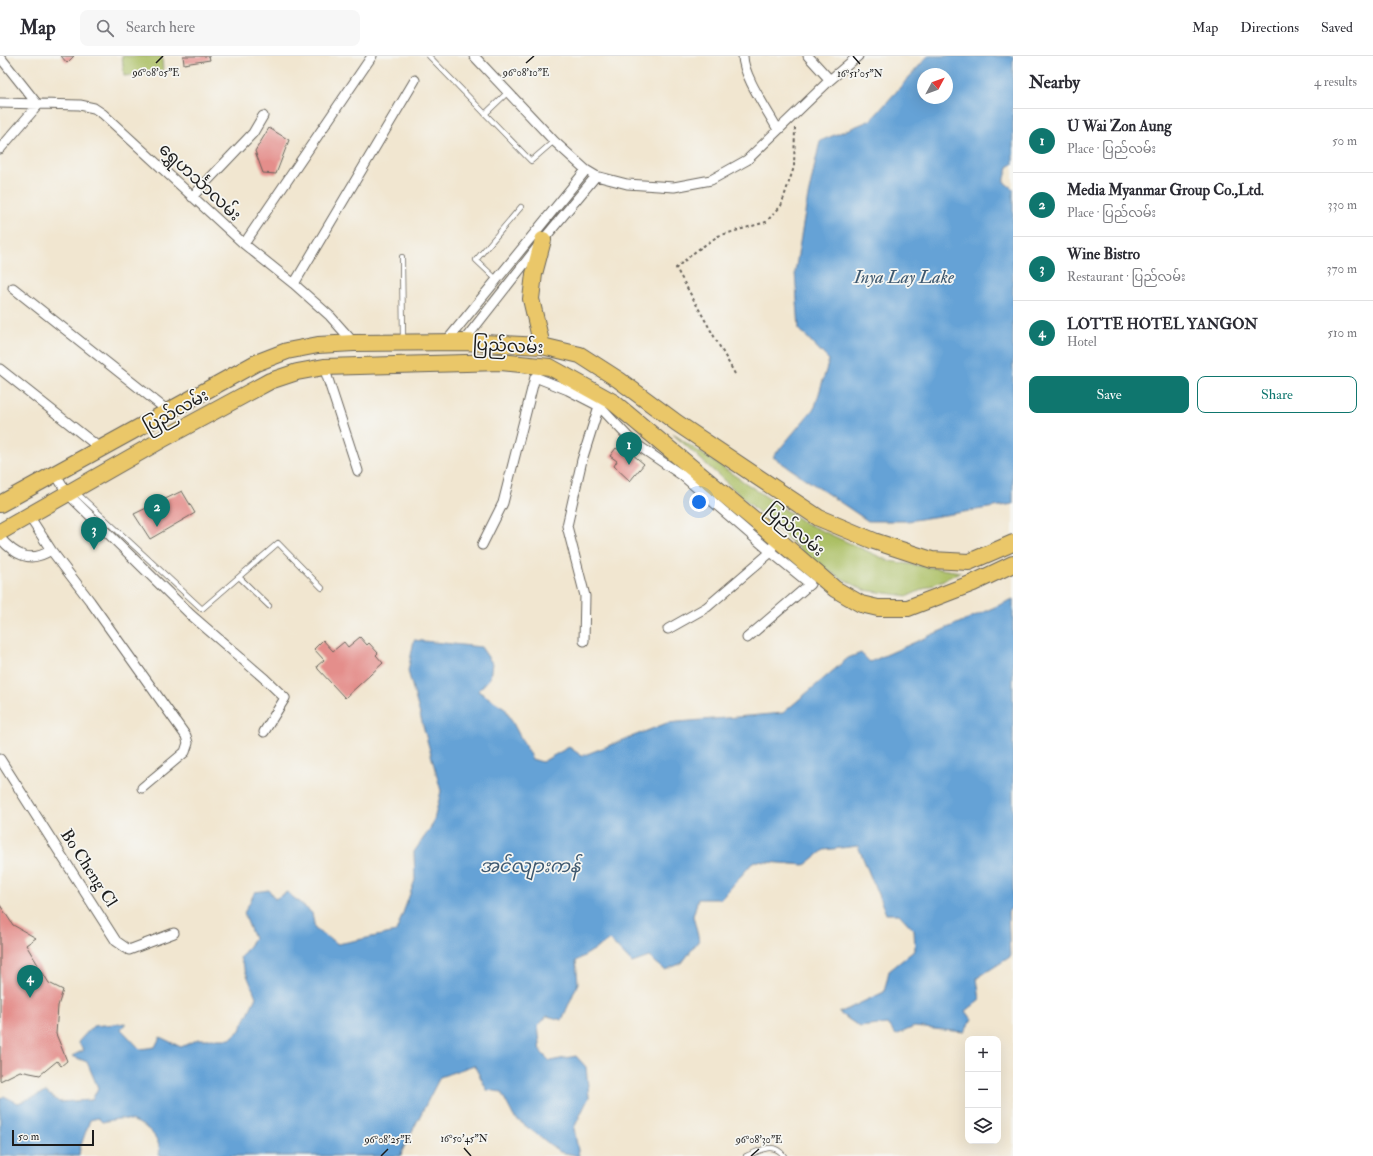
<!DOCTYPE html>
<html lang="en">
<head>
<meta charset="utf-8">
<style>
  :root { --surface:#fff; --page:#f7f7f7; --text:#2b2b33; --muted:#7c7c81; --line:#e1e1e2; --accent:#0f766e }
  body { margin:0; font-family:"IM FELL Double Pica","Noto Sans Myanmar",serif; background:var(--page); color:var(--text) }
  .controls { position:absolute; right:12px; bottom:12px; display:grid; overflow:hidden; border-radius:8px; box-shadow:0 4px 16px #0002 }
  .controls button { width:36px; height:36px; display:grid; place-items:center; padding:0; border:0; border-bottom:1px solid var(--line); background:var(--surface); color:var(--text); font:20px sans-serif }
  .compass { position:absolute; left:917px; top:12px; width:36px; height:36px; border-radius:50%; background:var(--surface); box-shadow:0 4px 16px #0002; rotate:49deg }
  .scale { position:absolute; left:12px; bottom:10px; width:82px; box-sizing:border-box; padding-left:4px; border:2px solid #1c1c1c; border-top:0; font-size:11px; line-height:14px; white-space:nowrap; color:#1c1c1c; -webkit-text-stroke:3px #f6f6f2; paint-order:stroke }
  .you { position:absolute; left:699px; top:446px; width:14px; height:14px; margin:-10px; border:3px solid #fff; border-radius:50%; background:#1a73e8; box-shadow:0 0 0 6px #1a73e833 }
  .badge { display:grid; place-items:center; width:26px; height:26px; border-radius:50%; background:var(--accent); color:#fff; font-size:13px; font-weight:700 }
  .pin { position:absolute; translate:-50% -33px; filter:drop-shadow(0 1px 2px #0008) }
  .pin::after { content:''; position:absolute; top:21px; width:14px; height:12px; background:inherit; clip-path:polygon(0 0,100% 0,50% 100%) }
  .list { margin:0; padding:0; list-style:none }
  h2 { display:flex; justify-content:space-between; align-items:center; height:52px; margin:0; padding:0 16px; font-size:17px }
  h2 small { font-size:13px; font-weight:400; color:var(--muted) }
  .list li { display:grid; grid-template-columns:26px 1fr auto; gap:12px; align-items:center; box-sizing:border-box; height:64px; padding:0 16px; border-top:1px solid var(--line) }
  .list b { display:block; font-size:15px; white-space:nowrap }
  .list p { margin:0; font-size:13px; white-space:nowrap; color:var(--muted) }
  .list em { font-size:13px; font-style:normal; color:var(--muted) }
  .actions { display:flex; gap:8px; padding:12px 16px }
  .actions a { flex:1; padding:9px 0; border:1px solid var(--accent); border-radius:8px; text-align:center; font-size:14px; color:var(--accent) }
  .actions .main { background:var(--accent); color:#fff }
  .icon { flex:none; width:22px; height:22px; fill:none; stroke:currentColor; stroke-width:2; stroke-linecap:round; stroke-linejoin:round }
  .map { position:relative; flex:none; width:1013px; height:1100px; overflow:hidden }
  header { display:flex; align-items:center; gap:24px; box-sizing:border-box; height:56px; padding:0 20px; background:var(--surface); border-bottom:1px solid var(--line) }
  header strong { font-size:19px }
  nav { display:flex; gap:22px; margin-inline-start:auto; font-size:14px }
  .search { width:280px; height:36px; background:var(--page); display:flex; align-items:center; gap:10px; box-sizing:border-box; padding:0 14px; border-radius:8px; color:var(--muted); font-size:15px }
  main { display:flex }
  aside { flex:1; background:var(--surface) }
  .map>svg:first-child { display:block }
  .green { fill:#abbf63; stroke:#646e40 }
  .water { fill:#65a2d6; stroke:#405f79; fill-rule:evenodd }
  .building { fill:#e48e8b }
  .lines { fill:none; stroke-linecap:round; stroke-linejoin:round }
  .lane-casing { stroke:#67635b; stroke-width:6 }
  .street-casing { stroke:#67635b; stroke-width:11 }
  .highway-casing { stroke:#67635b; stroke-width:18 }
  .path { stroke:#67635b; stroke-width:2; stroke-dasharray:3 3; stroke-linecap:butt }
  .lane { stroke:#fff; stroke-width:4.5 }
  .street { stroke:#fff; stroke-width:9 }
  .highway { stroke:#eac769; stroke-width:16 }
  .ticks { fill:none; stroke:#1c1c1c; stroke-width:1.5 }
  .labels { text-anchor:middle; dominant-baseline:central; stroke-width:3.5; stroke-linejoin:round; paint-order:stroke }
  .street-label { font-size:17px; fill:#1c1c1c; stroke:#f6f6f2 }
  .water-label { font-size:18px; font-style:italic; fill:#3d5870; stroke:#f6f6f2 }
  .ticks-label { font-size:10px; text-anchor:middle; fill:#1c1c1c; stroke:#f6f6f2; stroke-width:3.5; stroke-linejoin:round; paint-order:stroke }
</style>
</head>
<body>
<header>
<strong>Map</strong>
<div class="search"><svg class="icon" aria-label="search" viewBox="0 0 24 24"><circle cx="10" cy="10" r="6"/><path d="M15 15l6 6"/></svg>Search here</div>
<nav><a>Map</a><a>Directions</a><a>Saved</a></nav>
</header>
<main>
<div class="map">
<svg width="1013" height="1100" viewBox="0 0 1013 1100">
  <rect width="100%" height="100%" fill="#f6f6f2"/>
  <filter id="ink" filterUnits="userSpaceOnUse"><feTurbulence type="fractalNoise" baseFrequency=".025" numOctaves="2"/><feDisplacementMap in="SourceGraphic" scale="8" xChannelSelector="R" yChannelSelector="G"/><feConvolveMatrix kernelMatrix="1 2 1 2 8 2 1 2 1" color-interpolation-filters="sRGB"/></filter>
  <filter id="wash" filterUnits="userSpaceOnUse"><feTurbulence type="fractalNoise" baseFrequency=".012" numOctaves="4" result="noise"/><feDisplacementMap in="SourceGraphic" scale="16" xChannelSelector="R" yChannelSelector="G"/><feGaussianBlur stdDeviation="0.9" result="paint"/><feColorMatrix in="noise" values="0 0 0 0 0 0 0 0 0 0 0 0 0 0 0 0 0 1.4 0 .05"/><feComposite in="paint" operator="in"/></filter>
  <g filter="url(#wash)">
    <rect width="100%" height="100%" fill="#f1e6d0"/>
    <path class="green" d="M122,0h40l1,16 -39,4z
      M673,378l132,89 84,38 72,11 -53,24 -44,-6 -47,-25z"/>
    <path class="water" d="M928,0h85v108l-5,3 -4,15 9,7v315l-105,17h-40l-95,-64 42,-50 14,-47 -30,-31 -4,-57 12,-71 13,-60 51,-21zM923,18h24v24h-24z
      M1013,543v307l-5,6 2,45 -33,21 3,22 -14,11 6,8 -8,13 -50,-5 -18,8 -9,-11 -27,3 -21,-14 45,-21 5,-21 26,-21 -1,-20 -15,-16h-13l-28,-68 -34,4 -19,15 -51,-4 -33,38h-23l-5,17 6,24 -17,23 -17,7 -16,-13 -17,6 -22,-23 -34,21 2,22 -16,37 -15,-4 -9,10 3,26 9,9 26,-5 10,11 3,30 -15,31 5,28 -19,-4 -46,-35 -13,-25 -14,-2 -13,-25 -34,12 -38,74 -1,5h-242c4,-20 -17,-35 -35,-37 -7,-1 -15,2 -22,3l-4,-4 -8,2 -10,28 -1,8h-79v-57l4,-3 14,7 28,-11 13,10 33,-2 6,-12 -11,-26 -15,-6 12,-6 -6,-8 15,-16 33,-3 -5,6 19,20 15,-2 5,-10 21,10 17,-8h32l10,-9 16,-33 -16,-39 14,-19 -10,-26 11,-21 14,-2 6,9 12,-7 25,21 3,16 23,15 58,-12 19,-52 -1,-28 19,-28 8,-33 -33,-120 6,-31 67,7 11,16 -2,15 -12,13 27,17 27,51 10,3 27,-15 13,9 85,-33 116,-10 65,-55 13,-5 9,9z"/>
    <g id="blocks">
      <path class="building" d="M61,0h13l-7,7z
        M183,0h26l1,4 -26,4z
        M269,72l20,12 -13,34 -13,-1 -8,-22z
        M616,392l7,5 3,-4 18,15 -14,17 -16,-15 3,-5 -7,-5z
        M182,435l13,22 -45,26 -16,-25z
        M360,581l7,8 2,-2 9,10 -2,2 7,8 -38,35 -27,-29 -1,-3 7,-6 -10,-11 9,-9 10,11 11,-9 4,5z
        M0,849l13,20 23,13 -10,7 23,38 14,7 -5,16 -2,28 11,27 -6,5 -4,-5 -17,14 -20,-4 -20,10z"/>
    </g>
  </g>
  <g filter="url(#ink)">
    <use href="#blocks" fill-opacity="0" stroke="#67635b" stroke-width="1"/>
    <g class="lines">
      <defs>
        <path id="lane" d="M429,0l102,105 23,-20
          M485,58l23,-22
          M402,201l1,83
          M496,223l-20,-19 45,-53
          M76,436l126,117 76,-66 44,45
          M239,521l30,29
          M746,1100c14,-5 27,-15 38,0"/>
        <path id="street" d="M474,0l80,85 32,29 10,6 31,8 47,3 37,-7 36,-20 83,-80 28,-24
          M743,0c0,20 25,55 35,74
          M808,0l22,24
          M0,1l38,48
          M0,47l80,2 14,3 9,6 141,130 50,40 36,32 24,27
          M0,93l38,-44
          M192,141l61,-64 10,-17
          M244,188l128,-188
          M294,228l121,-204
          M13,232l155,123
          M463,286l80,-102 53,-64
          M445,287l141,-173
          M324,311l34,104
          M0,313l101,80
          M55,417l12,20 124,122 74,64 20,19 -21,34
          M29,460l22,34 39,51 96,135 2,7 -3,9 -43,36
          M0,482c15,17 30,26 51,12
          M482,489l21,-42 32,-126 33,13 31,16 34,36 50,34 88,76 39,32 -63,54
          M668,573l39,-22 64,-55 1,-5
          M584,585l1,-45 -18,-70 15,-66 17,-54
          M0,703l116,182 13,9 45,-17"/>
        <path id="highway" d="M542,290l-11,-47 3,-25 9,-34
          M0,448l256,-141 31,-12 31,-6 36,-2 109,-1 79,4 38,9 39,25 58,43 142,95 55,23 58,19 37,2 44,-19
          M0,476l163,-93 107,-58 27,-9 27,-5 177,-5 49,5 63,35 162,135 60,52 26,15 17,4h30l65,-25 40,-19"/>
      </defs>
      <use href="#lane" class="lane-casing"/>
      <use href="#street" class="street-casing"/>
      <use href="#highway" class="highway-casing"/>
      <path class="path" d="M735,318l-59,-106 20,-17 22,-15 48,-14 15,-16 13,-39 1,-39"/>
      <use href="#lane" class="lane"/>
      <use href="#street" class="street"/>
      <use href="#highway" class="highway"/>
    </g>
  </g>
  <path class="ticks" d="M853,0l7,8M156,7l7,-7M526,7l8,-7M464,1092l7,8M381,1100l7,-7M751,1100l8,-7"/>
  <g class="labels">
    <g class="street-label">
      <text transform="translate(200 126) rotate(43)">ရွှေဟင်္သာလမ်း</text>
      <text transform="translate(508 290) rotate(3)">ပြည်လမ်း</text>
      <text transform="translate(176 355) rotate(-29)">ပြည်လမ်း</text>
      <text transform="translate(795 474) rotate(40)">ပြည်လမ်း</text>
      <text transform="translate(89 812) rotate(57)">Bo Cheng Cl</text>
    </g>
    <g class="water-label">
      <text x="904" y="221">Inya Lay Lake</text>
      <text x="530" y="810">အင်လျားကန်</text>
    </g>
  </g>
  <g class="ticks-label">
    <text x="156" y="20">96°08'05"E</text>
    <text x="526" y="20">96°08'10"E</text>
    <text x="860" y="21">16°51'05"N</text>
    <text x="464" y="1086">16°50'45"N</text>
    <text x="388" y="1087">96°08'25"E</text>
    <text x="759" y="1087">96°08'30"E</text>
  </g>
</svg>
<div class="controls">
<button>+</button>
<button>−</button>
<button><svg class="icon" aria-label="layers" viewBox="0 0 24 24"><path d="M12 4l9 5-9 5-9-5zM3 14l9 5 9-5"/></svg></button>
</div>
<svg class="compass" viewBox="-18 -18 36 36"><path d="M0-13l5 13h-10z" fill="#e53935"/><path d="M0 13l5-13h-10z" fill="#7c7c81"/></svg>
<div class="scale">50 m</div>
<div class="you"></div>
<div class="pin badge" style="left:629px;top:409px">1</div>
<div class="pin badge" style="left:157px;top:471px">2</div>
<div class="pin badge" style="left:94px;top:494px">3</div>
<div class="pin badge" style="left:30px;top:942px">4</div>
</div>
<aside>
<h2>Nearby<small>4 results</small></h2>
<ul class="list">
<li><span class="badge">1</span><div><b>U Wai Zon Aung</b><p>Place · ပြည်လမ်း</p></div><em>50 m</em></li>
<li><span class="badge">2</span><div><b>Media Myanmar Group Co.,Ltd.</b><p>Place · ပြည်လမ်း</p></div><em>330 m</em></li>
<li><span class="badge">3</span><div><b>Wine Bistro</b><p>Restaurant · ပြည်လမ်း</p></div><em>370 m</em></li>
<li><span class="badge">4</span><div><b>LOTTE HOTEL YANGON</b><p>Hotel</p></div><em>510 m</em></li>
</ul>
<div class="actions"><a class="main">Save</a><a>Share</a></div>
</aside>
</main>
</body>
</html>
